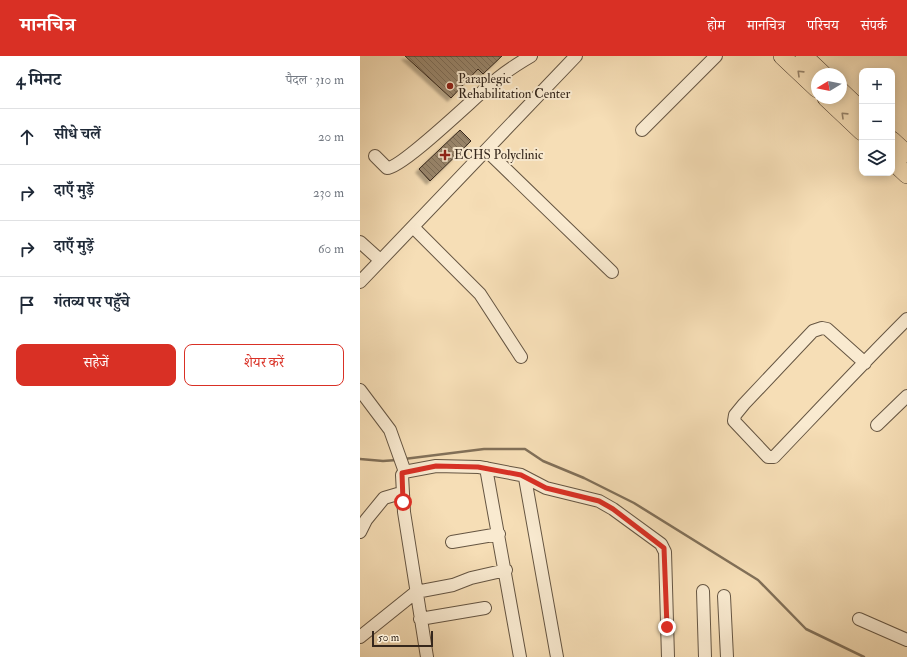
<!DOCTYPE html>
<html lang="hi">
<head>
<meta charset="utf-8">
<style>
  :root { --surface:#fff; --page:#f6f6f7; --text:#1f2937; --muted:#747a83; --line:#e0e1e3; --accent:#d93025 }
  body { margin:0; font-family:"IM FELL Double Pica","Noto Serif Devanagari",serif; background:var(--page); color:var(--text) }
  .controls { position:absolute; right:12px; top:12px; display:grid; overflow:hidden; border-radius:8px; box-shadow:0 2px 10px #0003 }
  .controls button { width:36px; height:36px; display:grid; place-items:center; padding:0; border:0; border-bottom:1px solid var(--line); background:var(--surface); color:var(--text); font:20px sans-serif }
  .compass { position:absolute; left:451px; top:12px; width:36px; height:36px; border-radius:50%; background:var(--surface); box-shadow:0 2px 10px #0003; rotate:260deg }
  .scale { position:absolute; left:12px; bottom:10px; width:61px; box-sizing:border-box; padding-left:4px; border:2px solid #35271c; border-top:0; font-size:11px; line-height:14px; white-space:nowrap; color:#35271c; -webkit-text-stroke:3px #f9ead0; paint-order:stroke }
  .stop { position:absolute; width:12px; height:12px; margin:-9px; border:3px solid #d93025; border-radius:50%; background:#fff }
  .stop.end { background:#d93025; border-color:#fff; box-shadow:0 1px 4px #0008 }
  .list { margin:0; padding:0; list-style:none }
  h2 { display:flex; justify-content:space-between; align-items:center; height:52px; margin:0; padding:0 16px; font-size:17px }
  h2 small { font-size:13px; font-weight:400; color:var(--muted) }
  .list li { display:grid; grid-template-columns:26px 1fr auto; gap:12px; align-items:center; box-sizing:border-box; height:56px; padding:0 16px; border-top:1px solid var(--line) }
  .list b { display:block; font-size:15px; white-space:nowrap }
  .list em { font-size:13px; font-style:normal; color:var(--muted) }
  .actions { display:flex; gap:8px; padding:12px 16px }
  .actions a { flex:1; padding:9px 0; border:1px solid var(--accent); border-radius:8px; text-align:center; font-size:14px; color:var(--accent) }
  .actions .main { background:var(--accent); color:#fff }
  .icon { flex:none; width:22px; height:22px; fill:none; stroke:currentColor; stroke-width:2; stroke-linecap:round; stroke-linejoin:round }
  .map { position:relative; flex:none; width:547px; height:601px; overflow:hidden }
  header { display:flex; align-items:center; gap:24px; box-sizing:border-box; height:56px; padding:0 20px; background:var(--accent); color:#fff }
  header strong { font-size:19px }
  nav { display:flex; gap:22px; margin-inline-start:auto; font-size:14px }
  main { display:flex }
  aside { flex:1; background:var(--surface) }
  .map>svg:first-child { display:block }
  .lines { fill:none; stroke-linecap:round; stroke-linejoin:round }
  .stream { stroke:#817059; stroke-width:2.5 }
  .building { fill:url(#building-back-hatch); stroke:#35271c; filter:url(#shadow) }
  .minor-casing { stroke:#655542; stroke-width:14 }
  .highway-casing { stroke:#35271c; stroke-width:18 }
  .minor { stroke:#f9ead0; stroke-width:12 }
  .highway { stroke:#f6deb6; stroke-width:17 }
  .oneway { stroke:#968269 }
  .route { stroke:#d93025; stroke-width:5 }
  .poi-dot { fill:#8f2418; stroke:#f9ead0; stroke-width:1.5 }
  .labels { text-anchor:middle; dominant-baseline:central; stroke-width:4; stroke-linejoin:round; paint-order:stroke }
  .poi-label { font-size:13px; fill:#35271c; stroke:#f9ead0; text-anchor:start }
</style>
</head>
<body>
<header>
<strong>मानचित्र</strong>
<nav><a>होम</a><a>मानचित्र</a><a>परिचय</a><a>संपर्क</a></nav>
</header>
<main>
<aside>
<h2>4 मिनट<small>पैदल · 310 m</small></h2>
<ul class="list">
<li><svg class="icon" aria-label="ahead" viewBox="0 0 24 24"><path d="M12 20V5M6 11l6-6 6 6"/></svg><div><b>सीधे चलें</b></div><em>20 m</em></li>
<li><svg class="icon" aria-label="right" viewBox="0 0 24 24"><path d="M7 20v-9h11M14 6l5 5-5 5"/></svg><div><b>दाएँ मुड़ें</b></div><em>230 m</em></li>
<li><svg class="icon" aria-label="right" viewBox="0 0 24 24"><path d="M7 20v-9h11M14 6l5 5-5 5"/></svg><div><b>दाएँ मुड़ें</b></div><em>60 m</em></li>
<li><svg class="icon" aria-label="arrive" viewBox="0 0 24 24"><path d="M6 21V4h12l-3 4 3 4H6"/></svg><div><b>गंतव्य पर पहुँचे</b></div></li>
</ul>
<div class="actions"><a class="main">सहेजें</a><a>शेयर करें</a></div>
</aside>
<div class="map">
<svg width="547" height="601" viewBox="0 0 547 601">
  <defs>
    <pattern id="building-back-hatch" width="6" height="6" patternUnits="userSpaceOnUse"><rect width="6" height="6" fill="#99866c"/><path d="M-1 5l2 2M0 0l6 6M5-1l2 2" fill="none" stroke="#7e6e58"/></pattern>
    <filter id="shadow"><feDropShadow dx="-3.5" dy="3.5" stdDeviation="1" flood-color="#0004"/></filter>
  </defs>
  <rect width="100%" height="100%" fill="#f6deb6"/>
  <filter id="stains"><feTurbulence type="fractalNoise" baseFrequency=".005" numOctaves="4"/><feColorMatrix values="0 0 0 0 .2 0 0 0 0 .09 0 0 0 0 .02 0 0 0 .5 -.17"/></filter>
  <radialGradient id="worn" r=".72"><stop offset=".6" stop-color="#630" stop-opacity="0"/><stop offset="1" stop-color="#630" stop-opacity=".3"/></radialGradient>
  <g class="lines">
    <path class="stream" d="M0,403l23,2 14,-1
      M44,403l80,-10h41l18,12 41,17 50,25 124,77 48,49 58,28"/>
  </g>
  <path class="building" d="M45,0h97l-19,18 -5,-5 -27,29z
    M100,74l11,11 -41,40 -11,-12z"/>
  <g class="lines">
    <defs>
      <path id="minor" d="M282,74l74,-74
        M126,94l126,122
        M15,100l12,12c16,0 93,-76 110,-89 11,-9 22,-16 34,-23
        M53,171l67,67 41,63
        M0,186l20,18
        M0,226l216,-226
        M505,307l-38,-34 -5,-1 -9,3 -69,73 -9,11 -1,6 34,36h6c44,-46 88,-93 133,-138
        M0,334l30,40 15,42
        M517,369l30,-29
        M126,412l34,189
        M165,422l32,179
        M0,476l6,-12 18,-22 17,-5
        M92,486l47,-8
        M343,535l2,66
        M364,540l3,61
        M60,563l65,-11
        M499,563l48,21
        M0,581l56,-45 37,-7 18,-7 35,-8
        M67,601l-23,-145 -2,-37 2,-3 32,-6 43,1 42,8 25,13 53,13 14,8 48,35 4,8 3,105"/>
      <path id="highway" d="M422,0l35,33
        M444,0l19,18
        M481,35l21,20
        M466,42l36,34
        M532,84l15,14
        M532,105l15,14"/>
    </defs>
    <use href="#minor" class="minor-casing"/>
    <use href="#highway" class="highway-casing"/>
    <use href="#minor" class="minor"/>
    <use href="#highway" class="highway"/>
  </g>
  <defs><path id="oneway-chevron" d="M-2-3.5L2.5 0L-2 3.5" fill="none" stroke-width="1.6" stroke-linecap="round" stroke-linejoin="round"/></defs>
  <g class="oneway">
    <use href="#oneway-chevron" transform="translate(440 17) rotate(-136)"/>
    <use href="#oneway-chevron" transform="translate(484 59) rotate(-136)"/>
  </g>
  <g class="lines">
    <path class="route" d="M43,446l-1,-29 34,-7 42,1 43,8 25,13 53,13 14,8 51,39 3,79"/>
  </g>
  <g class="poi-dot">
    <circle cx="90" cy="30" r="4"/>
    <path d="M83 93h4v4h4v4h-4v4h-4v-4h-4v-4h4z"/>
  </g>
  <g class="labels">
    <g class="poi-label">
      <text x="98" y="23">Paraplegic<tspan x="98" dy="15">Rehabilitation Center</tspan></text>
      <text x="94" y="99">ECHS Polyclinic</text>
    </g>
  </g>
  <rect width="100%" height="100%" filter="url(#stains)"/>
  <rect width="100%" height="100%" fill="url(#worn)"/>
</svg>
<div class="controls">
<button>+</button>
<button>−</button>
<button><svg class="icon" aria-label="layers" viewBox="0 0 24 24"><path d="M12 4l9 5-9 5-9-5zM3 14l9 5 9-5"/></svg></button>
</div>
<svg class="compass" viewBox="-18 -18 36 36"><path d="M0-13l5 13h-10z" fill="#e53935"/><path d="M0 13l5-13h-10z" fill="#747a83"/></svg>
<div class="scale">50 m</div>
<div class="stop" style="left:43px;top:446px"></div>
<div class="stop end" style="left:307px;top:571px"></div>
</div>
</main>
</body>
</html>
